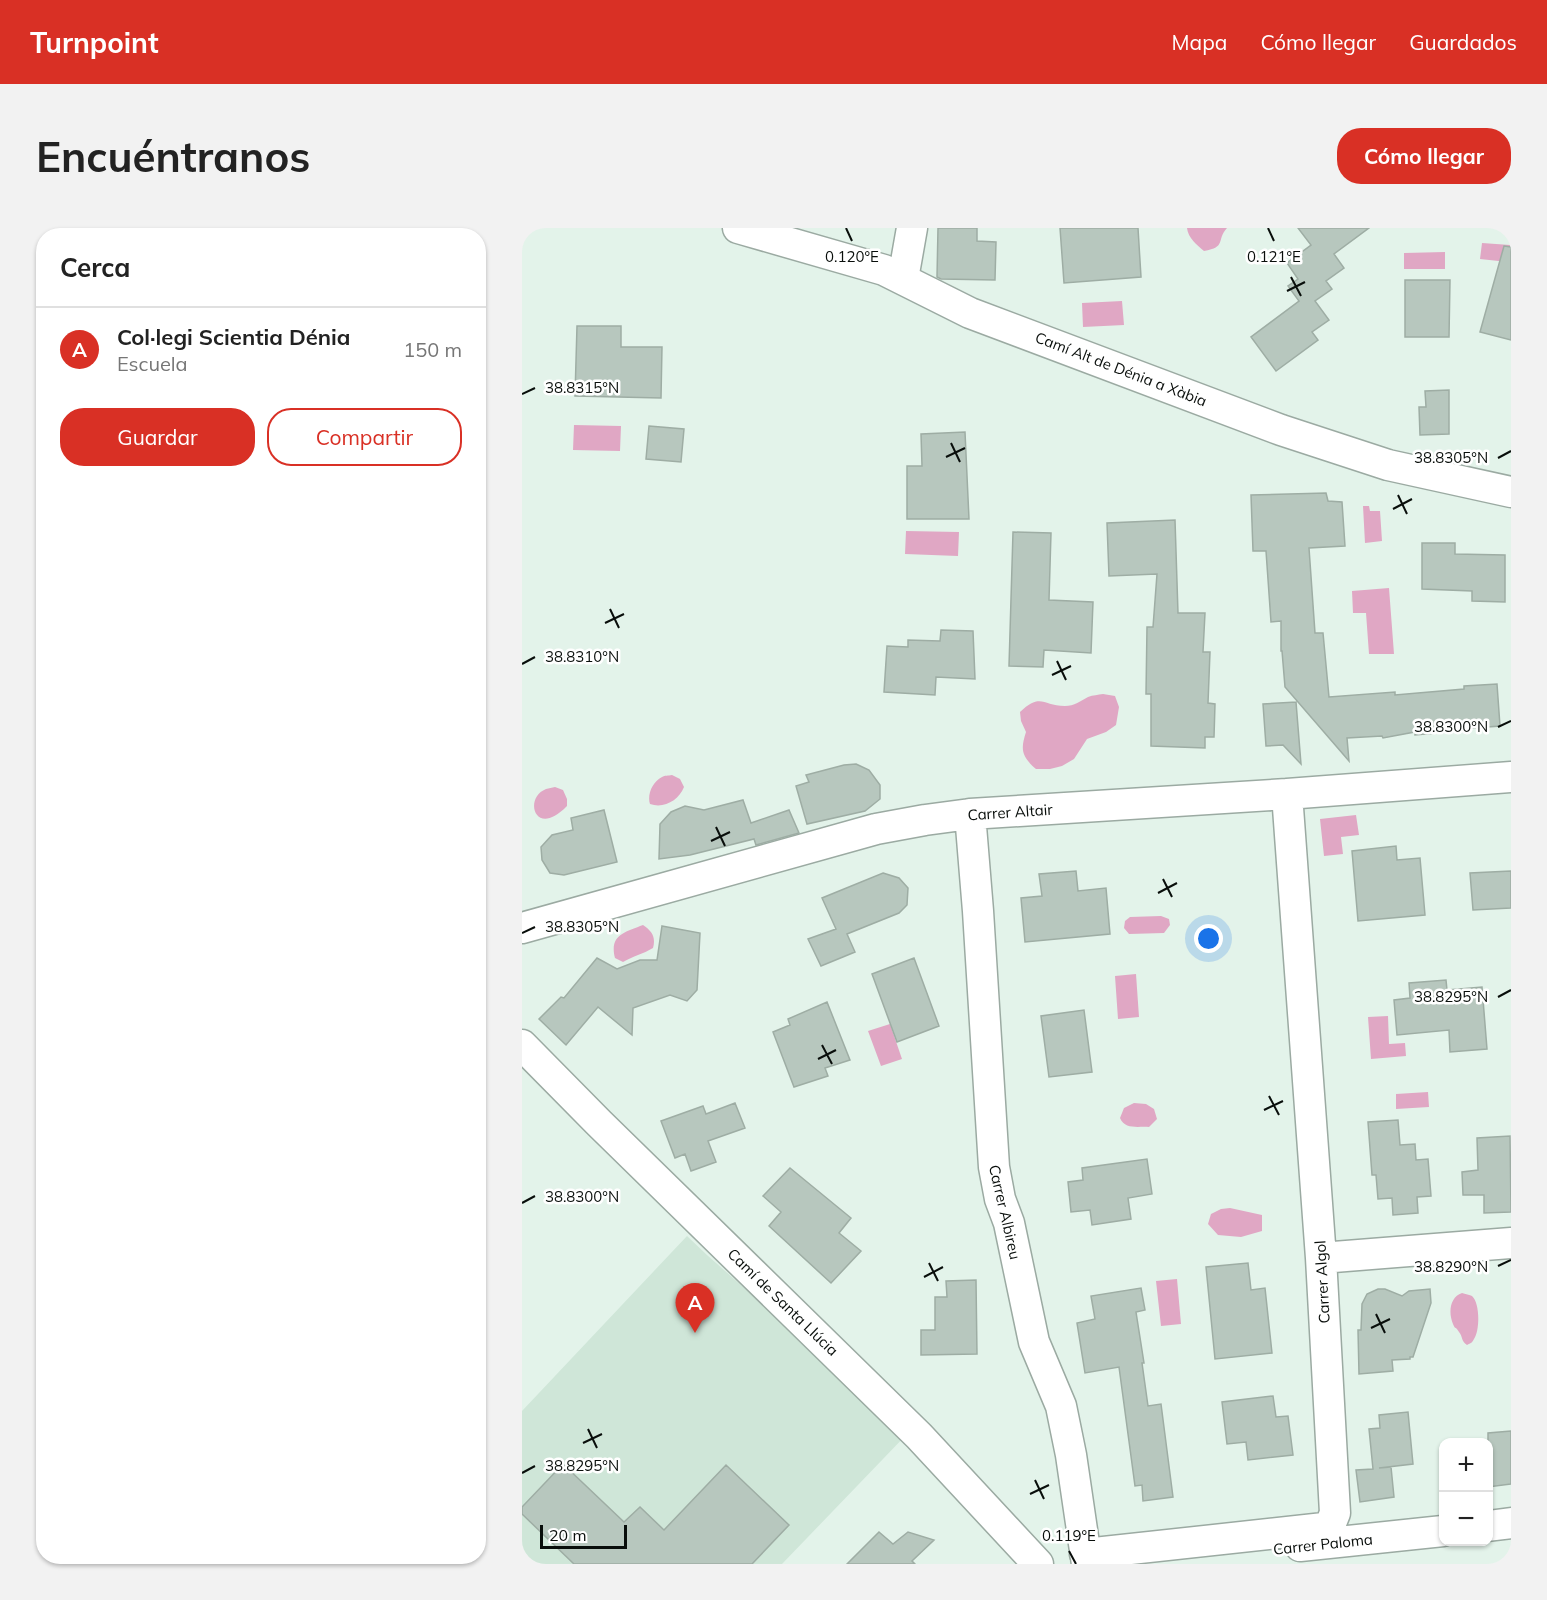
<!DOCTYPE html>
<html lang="es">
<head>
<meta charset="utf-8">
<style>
  :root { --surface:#fff; --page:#f2f2f2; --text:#222; --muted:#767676; --line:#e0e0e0; --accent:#d93025 }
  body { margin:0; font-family:Mulish,sans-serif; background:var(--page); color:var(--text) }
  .controls { position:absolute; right:18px; bottom:18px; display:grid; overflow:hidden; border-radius:12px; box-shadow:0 2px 4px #0004 }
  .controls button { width:54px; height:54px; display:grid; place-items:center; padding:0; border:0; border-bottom:2px solid var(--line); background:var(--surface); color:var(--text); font:30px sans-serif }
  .scale { position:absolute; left:18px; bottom:15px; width:87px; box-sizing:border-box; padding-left:6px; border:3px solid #090e0b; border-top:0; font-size:16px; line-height:21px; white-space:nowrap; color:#090e0b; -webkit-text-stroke:4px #fff; paint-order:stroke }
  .you { position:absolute; left:687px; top:711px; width:21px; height:21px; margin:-15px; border:4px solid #fff; border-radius:50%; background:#1a73e8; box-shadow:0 0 0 9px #1a73e833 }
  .badge { display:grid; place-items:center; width:39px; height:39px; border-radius:50%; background:var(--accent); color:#fff; font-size:20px; font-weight:700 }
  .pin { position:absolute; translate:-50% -50px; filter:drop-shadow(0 2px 3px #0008) }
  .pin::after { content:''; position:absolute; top:32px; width:21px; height:18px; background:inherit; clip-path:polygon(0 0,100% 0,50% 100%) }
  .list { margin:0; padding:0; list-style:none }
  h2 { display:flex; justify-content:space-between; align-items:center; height:78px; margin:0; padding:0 24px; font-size:26px }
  h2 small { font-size:20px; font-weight:400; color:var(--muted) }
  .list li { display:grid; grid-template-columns:39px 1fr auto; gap:18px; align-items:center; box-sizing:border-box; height:84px; padding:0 24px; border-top:2px solid var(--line) }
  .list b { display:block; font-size:22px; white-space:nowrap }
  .list p { margin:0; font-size:20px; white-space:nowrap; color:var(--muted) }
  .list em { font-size:20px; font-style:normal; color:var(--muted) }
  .actions { display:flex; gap:12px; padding:18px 24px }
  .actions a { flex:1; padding:14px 0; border:2px solid var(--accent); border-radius:24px; text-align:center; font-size:21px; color:var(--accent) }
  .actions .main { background:var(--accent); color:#fff }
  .map { position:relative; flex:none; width:989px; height:1336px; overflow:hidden; border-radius:24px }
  header { display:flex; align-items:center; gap:36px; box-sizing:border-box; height:84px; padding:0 30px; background:var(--accent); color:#fff }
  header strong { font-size:28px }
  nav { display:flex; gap:33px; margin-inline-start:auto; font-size:21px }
  .intro { display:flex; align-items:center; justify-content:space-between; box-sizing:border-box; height:144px; padding:0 36px }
  h1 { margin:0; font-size:42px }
  .button { padding:15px 27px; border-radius:24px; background:var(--accent); color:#fff; font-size:21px; font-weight:700 }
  main { display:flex; gap:36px; padding:0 36px }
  aside { flex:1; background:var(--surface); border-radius:24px; box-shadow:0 2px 4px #0004 }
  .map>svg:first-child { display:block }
  .built { fill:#cfe6d8 }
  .water { fill:#e0a7c4 }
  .building { fill:#b7c7be; stroke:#9eada4; stroke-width:1.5 }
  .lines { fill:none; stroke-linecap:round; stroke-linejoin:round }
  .minor-casing { stroke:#9baaa2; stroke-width:33 }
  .minor { stroke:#fff; stroke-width:30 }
  .ticks { fill:none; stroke:#090e0b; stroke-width:2 }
  .labels { text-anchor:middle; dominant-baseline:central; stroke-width:5; stroke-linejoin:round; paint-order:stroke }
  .street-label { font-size:15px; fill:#090e0b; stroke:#fff }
  .ticks-label { font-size:15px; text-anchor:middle; fill:#090e0b; stroke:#fff; stroke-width:5; stroke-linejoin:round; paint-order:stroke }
</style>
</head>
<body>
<header>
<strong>Turnpoint</strong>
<nav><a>Mapa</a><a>Cómo llegar</a><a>Guardados</a></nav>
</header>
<div class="intro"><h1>Encuéntranos</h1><a class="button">Cómo llegar</a></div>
<main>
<aside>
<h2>Cerca<small></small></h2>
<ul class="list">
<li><span class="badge">A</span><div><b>Col·legi Scientia Dénia</b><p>Escuela</p></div><em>150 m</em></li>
</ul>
<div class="actions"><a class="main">Guardar</a><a>Compartir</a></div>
</aside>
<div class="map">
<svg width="989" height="1336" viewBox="0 0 989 1336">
  <rect width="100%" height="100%" fill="#e3f3ea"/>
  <path class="built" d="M165,1008l20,19 201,178 -126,131h-260v-153z"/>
  <path class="water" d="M665,0h40c-11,12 0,19 -23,23 -7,-6 -16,-13 -17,-23z
    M960,15l28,2 -2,17 -28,-3z
    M923,24v17h-41v-16z
    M600,73l2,24 -41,2 -1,-24z
    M52,197l47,1 -1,25 -47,-1z
    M841,278h6l1,5h10l2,30 -17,2z
    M384,303l53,1 -1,24 -53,-2z
    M867,360l5,66h-25l-3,-41h-13l-1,-22z
    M581,466l12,2 4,11 -3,18 -10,7 -19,7 -13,20 -12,7 -12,3h-14c-14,-12 -16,-19 -10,-37l-5,-11 -1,-9c21,-20 23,-6 45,-6 9,0 16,-5 23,-9 5,-2 10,-2 15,-3z
    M150,547l8,4 4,8c-5,13 -20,22 -34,17 -3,-9 2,-22 12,-27 3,-2 6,-1 10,-2z
    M33,559l8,3 4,9v7c-32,33 -44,-8 -21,-17 3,-1 6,-1 9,-2z
    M834,587l3,20 -18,2 2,17 -19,2 -4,-37z
    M639,688l8,3 1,6 -6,8 -35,1 -5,-6 1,-7 5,-4z
    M121,697c9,6 13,12 10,23 -10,6 -20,8 -30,14l-8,-4c-6,-23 10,-26 28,-33z
    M614,746l3,43 -21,2 -3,-43z
    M866,788l1,28 16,-1 1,13 -35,3 -3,-42z
    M368,796l12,35 -21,7 -13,-35z
    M906,864l1,15 -33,2v-15z
    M612,875l12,1 8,5 3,10 -8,8c-11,-1 -24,3 -29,-9l4,-10z
    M708,980l32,7v16l-21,6 -23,-2 -10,-11 3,-10 10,-5z
    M655,1051l4,45 -20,2 -5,-45z
    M940,1065c3,1 8,2 10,3 8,7 8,34 2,43 -2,4 -3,4 -7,6 -6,-4 -4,-8 -8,-13 -4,-7 -3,-1 -6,-8 -5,-12 -3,-27 9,-31z"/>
  <path class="building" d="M416,0h39v13l19,1 -1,38 -54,-1 -4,-2z
    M538,0h78l3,49 -77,6z
    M776,0h71l-35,26 10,14 -18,13 6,8 -17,12 14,19 -17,12 6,8 -42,31 -25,-34 48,-36 -11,-15 10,-7 -11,-16 24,-18z
    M982,18l7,1v93l-31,-8z
    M883,52h45l-1,57h-44z
    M55,98h44v21h41l-1,51 -86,-2z
    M927,162v44l-29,1 -1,-28h7l-1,-16z
    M127,198l35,3 -3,33 -35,-3z
    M443,204l4,87h-62v-53h15l-1,-32z
    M804,265l2,8 14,1 3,44 -36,2 6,85h8l6,64 66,-5v3l69,-6v-3l33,-2 3,42 -52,4v2l-33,3v-3l-32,6 -1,-2 -35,2 2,23 -64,-74 -3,-36h-1v-30l-10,1 -5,-71h-13l-2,-56z
    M653,292l3,93h27l-2,39h7l-2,51 7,1 -1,33h-9v11l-54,-2v-52h-5l1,-67h6l4,-53 -48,2 -2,-53z
    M491,304l38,1 -2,67 44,2 -2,51 -47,-3 -1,17 -34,-1z
    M900,315h33v11l50,1v47l-33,-1v-10l-50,-2z
    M419,402l32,1 2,48 -39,-2 -1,18 -51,-3 3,-46 21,1v-7l32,1z
    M774,474l5,62 -18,-19 -17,1 -3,-42z
    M334,536l13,6 11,15v14l-15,12 -58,13 -11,-38 13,-4 -3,-7 38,-10z
    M221,572l8,23 38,-13 10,23 -43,12 -2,-6 -64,16 -31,4 1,-35 11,-12 14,-6 19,4z
    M82,582l13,52 -53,13 -14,-2 -8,-13 -1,-13 11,-12 21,-5 -2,-12z
    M874,618l1,14 23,-2 5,57 -67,6 -6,-70z
    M554,643l2,20 28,-3 4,46 -85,8 -4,-44 21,-2 -3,-22z
    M989,643v37l-38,2 -3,-37z
    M361,645l16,5 9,10 -1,17 -8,8 -52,21 8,18 -34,14 -13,-27 28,-10 -14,-31z
    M140,698l38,7 -3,57 -10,11 -17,-6 -37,13 -1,27 -34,-28 -32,38 -27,-26 22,-22 3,1 33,-40 20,11 23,-9h17z
    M392,730l25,68 -42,16 -25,-68z
    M924,752l1,10 35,-3 5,62 -37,3 -1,-22 -52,5 -3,-35 16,-2 -1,-15z
    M305,774l23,58 -25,8 3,8 -34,11 -21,-55 17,-7 -2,-6z
    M562,782l8,62 -43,5 -8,-61z
    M213,875l10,25 -37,13 8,21 -25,9 -6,-17 -10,4 -14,-37 42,-15 3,8z
    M876,892l2,25 15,-1 1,16 12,-1 3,37 -14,1 1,16 -25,2 -1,-17 -14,1 -2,-24h-4l-4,-53z
    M988,908l1,76 -27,1v-18h-21l-1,-23 16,-2 -1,-32z
    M625,931l5,35 -24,4 3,21 -39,6 -2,-15 -19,2 -3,-30 15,-2 -1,-12z
    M268,940l61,50 -12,15 22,18 -30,32 -62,-57 12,-14 -18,-16z
    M726,1035l3,27 14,-2 7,65 -57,6 -9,-92z
    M454,1052l1,74 -56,1v-25h14v-33h12l-1,-16z
    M619,1060l4,22 -9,2 8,51h-2l6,43 13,-2 12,93 -30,4 -1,-16 -7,1 -16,-119 -34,6 -8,-50 18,-4 -4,-23z
    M856,1061h7l17,7 7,-5 21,-2 1,14 -18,54h-3v2l-18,1 1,11 -34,3 -1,-44h3l1,-26 5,-10z
    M751,1168l3,21 12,-1 5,39 -45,5 -2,-18 -19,2 -5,-42z
    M886,1184l5,52 -34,4 12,-1 3,30 -34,5 -4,-32 17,-1 -4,-40 11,-1 -1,-13z
    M989,1203v53l-23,3v-54z
    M41,1236l61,58 16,-15 24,23 62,-65 63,60 -37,39h-178l-52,-50v-7z
    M357,1304l14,12 15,-12 26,8 -22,21 3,3h-68z"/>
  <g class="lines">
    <defs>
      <path id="minor" d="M216,0l146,42 86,43 311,117 107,35 123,27
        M381,51l9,-51
        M448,586l8,97 16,256 6,32 9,24 25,119 27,64 10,49 16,109
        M0,700l354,-99 49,-9 45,-6 317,-20 224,-17
        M0,817l77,78 320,313 119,128
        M799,1030l190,-15
        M966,1298l23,-3
        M778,1318l143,-15
        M563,1326l239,-26 7,-5 4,-10 -14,-255 -34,-464"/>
    </defs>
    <use href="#minor" class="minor-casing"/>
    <use href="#minor" class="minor"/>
  </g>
  <path class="ticks" d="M324,0l6,13M746,0l6,13M769,49l10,19M765,63l18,-9M0,166l13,-6M429,215l9,19M424,229l19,-9M976,230l13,-7M876,267l9,19M871,281l19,-10M88,381l9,19M83,395l19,-9M535,433l9,19M0,436l13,-7M530,447l19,-9M976,499l13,-6M194,599l9,19M189,613l19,-9M641,651l9,18M636,665l19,-10M0,705l13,-6M976,769l13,-7M300,817l10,19M296,831l18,-9M747,868l10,19M742,882l19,-9M0,975l13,-7M407,1035l9,18M976,1038l13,-6M402,1049l19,-10M854,1086l9,19M849,1100l19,-9M66,1201l9,19M61,1215l19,-9M0,1245l13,-7M513,1252l9,19M508,1266l19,-9M547,1323l7,13"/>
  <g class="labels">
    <g class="street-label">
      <text transform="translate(599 141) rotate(21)">Camí Alt de Dénia a Xàbia</text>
      <text transform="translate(488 584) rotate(-4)">Carrer Altair</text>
      <text transform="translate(483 984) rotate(77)">Carrer Albireu</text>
      <text transform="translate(800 1054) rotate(-93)">Carrer Algol</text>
      <text transform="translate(261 1074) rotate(44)">Camí de Santa Llúcia</text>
      <text transform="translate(801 1316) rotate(-6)">Carrer Paloma</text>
    </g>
  </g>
  <g class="ticks-label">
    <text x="330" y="34">0.120°E</text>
    <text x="752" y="34">0.121°E</text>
    <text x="60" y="165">38.8315°N</text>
    <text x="929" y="235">38.8305°N</text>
    <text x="60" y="434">38.8310°N</text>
    <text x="929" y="504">38.8300°N</text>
    <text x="60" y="704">38.8305°N</text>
    <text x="929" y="774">38.8295°N</text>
    <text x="60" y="974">38.8300°N</text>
    <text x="929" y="1044">38.8290°N</text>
    <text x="60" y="1243">38.8295°N</text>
    <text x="547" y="1313">0.119°E</text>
  </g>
</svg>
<div class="controls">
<button>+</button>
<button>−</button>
</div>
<div class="scale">20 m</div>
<div class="you"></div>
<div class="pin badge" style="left:173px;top:1105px">A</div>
</div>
</main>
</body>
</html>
